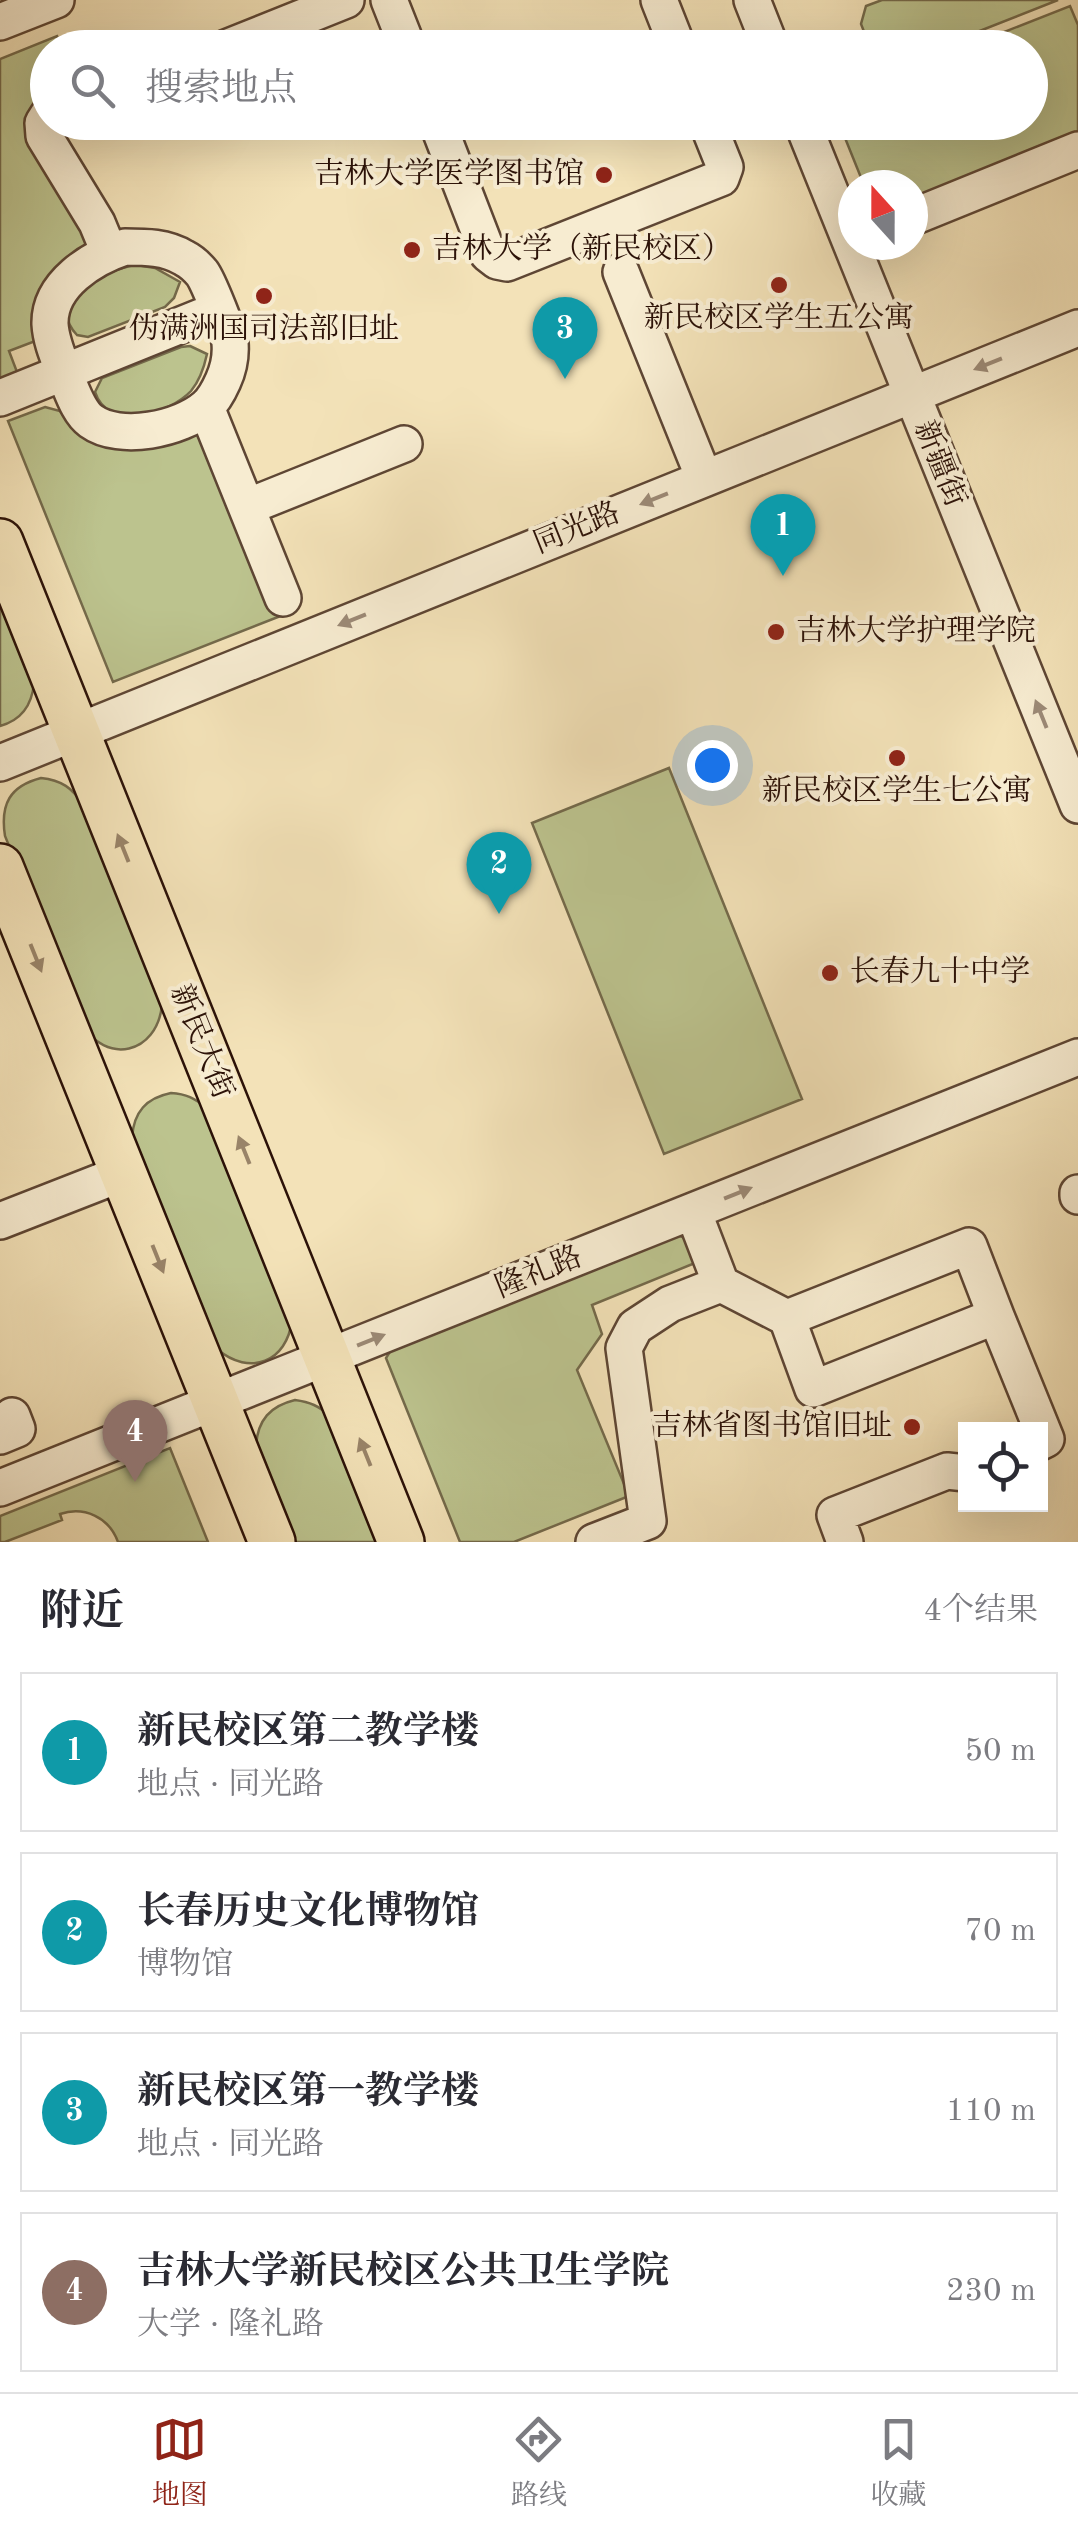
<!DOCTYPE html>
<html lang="zh">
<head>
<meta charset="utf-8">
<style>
  :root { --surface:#fff; --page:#f7f7f7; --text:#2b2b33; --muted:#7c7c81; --line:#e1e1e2; --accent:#8f2418 }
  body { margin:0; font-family:"Old Standard TT","Noto Serif SC",serif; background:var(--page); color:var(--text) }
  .controls { position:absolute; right:30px; bottom:30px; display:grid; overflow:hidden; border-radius:0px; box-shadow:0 10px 40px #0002 }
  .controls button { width:90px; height:90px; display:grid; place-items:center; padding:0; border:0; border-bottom:2px solid var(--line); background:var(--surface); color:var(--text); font:50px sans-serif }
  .compass { position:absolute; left:838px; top:170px; width:90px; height:90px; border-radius:50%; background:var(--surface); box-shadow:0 10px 40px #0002; rotate:339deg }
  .you { position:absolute; left:712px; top:765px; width:35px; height:35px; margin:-25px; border:8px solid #fff; border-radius:50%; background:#1a73e8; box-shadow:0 0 0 15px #1a73e833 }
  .badge { display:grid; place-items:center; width:65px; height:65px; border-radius:50%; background:var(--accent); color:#fff; font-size:32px; font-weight:700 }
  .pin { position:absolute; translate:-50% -82px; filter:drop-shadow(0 2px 5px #0008) }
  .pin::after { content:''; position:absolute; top:52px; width:35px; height:30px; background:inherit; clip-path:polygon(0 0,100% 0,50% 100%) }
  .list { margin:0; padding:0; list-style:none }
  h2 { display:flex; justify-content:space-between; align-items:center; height:130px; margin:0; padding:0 40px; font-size:42px }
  h2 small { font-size:32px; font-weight:400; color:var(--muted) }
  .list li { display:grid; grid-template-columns:65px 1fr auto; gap:30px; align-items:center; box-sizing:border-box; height:160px; margin:0 20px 20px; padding:0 20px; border:2px solid var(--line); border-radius:0px }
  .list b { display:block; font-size:38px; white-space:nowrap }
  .list p { margin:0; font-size:32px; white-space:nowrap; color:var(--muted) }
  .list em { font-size:32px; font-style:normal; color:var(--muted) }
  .icon { flex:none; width:55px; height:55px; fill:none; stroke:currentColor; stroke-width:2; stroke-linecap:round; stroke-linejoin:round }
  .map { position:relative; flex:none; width:1078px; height:1542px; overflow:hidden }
  .search { position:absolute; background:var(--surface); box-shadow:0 10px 40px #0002; left:30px; right:30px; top:30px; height:110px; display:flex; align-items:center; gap:25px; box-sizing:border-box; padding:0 35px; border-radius:55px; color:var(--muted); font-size:38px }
  .sheet { height:850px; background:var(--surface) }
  nav { display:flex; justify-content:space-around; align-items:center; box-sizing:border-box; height:140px; border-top:2px solid var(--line); background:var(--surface); font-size:28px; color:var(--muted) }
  nav a { display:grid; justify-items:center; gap:5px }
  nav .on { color:var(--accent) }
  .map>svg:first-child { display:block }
  .green { fill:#bcc38e; stroke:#746a4b; stroke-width:2.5 }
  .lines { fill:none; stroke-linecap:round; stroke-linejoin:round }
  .minor-casing { stroke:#5e4634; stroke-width:40 }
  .major-casing { stroke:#2c1208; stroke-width:50 }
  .minor { stroke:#f7ecd1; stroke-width:35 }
  .major { stroke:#f3e2b8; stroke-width:45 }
  .oneway { fill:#9c8a77 }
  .oneway2 { fill:#998469 }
  .poi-dot { fill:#8f2418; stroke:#f7ecd1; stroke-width:4 }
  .labels { text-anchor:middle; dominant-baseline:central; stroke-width:8; stroke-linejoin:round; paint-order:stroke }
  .poi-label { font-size:30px; fill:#2c1208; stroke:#f7ecd1; text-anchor:start }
  .street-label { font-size:30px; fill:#2c1208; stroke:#f7ecd1 }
</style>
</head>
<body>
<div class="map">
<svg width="1078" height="1542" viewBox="0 0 1078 1542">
  <rect width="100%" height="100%" fill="#f3e2b8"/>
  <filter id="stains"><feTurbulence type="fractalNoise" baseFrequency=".002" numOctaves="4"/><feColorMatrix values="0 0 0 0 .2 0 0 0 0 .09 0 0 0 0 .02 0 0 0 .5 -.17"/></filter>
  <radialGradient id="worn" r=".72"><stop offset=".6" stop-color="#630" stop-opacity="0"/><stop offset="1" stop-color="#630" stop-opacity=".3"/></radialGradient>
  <path class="green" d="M882,0h176l-119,47h-69l-9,-23 5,-18z
    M1070,6l8,19v109l-165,66v-15h-49l-25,-62 191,-1v-74l-64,-1z
    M57,36l5,11 -14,1 -1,50 41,137 -2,12 -48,93 -29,11 8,21 -17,7v-320z
    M136,265l19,3 25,14 -6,16 -9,9 -77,30 -11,-2c-34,-35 30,-66 59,-70z
    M190,346l17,8c-3,14 -7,26 -16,37 -22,23 -83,42 -96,1l7,-14 79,-31z
    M45,407l15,4 15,19 120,2 12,7 71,178 -165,65 -105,-261z
    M0,593l34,90c-2,22 -12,37 -34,43z
    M669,768l133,331 -138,55 -132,-331z
    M41,778c20,2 32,10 42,27l79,200c-5,49 -56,61 -81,18l-76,-187c-5,-32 5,-50 36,-58z
    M171,1093c15,1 24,5 35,15l86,212c-5,42 -42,57 -75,29l-85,-212c2,-25 14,-39 39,-44z
    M678,1235l7,3 10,25 -103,42 10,29 -25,36 52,126 -115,46h-54l-74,-184 5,-8z
    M295,1400c15,2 24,6 35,16l53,126h-91l-36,-97c2,-25 14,-39 39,-45z
    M170,1448l38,94h-90c-9,-25 -34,-36 -58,-28l2,6 -57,22h-5v-26z"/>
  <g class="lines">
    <defs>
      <path id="minor" d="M389,0l19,48
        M659,0l19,48
        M752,0l19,48
        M0,22l56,-22
        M226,48l120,-48
        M48,115l-5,8 1,13 53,87 12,29
        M437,122l51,132 9,7 10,2 214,-85 4,-11 -18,-45
        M802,122l276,683
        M913,217l165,-67
        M125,247c21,0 41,0 59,11 6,3 13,9 18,15 6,8 27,60 28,70 1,12 -2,27 -7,38 -4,9 -9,19 -17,26 -25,22 -86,35 -115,14 -13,-9 -19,-31 -26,-46 -6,-16 -14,-33 -15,-51 -1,-40 42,-66 75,-77z
        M621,272l83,206
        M0,398l218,-88
        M206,407l77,191
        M247,507l157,-63
        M0,763l1078,-435
        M1078,1193v3
        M0,1221l123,-48
        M721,1284l66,34 26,71 183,-73 50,123 -6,3
        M787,1318l182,-72 27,70
        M0,1436l17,-7 -5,-13
        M0,1488l1078,-431
        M594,1542l54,-21 -24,-173 11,-21 35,-23 51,-20 -28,-73
        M845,1542l-10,-27 112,-44 19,2"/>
      <path id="major" d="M0,542l401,1000
        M0,867l272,675"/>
    </defs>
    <use href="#minor" class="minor-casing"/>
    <use href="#major" class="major-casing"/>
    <use href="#minor" class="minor"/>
    <use href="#major" class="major"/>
  </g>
  <defs><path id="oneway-solid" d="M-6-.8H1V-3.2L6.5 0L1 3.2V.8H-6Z" transform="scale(2.5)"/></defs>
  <g class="oneway">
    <use href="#oneway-solid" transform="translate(988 364) rotate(158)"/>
    <use href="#oneway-solid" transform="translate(654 499) rotate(158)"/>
    <use href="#oneway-solid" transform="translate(352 620) rotate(158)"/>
    <use href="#oneway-solid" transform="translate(1041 714) rotate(-112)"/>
    <use href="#oneway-solid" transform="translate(738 1193) rotate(-22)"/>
    <use href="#oneway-solid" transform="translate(371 1340) rotate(-22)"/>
  </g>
  <g class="oneway2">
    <use href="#oneway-solid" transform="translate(123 848) rotate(-112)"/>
    <use href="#oneway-solid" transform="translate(36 958) rotate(68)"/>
    <use href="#oneway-solid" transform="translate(244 1150) rotate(-112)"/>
    <use href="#oneway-solid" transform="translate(158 1259) rotate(68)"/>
    <use href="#oneway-solid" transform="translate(365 1452) rotate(-112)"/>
  </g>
  <g class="poi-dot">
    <circle cx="604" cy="175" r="10"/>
    <circle cx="412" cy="250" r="10"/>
    <circle cx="779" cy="285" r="10"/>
    <circle cx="264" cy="296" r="10"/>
    <circle cx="776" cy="632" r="10"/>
    <circle cx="897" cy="758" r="10"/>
    <circle cx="830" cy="973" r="10"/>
    <circle cx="912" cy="1427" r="10"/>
  </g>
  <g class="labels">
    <g class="poi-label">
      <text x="584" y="175" text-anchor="end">吉林大学医学图书馆</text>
      <text x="432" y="250">吉林大学（新民校区）</text>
      <text x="779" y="319" text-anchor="middle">新民校区学生五公寓</text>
      <text x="264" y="330" text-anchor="middle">伪满洲国司法部旧址</text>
      <text x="796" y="632">吉林大学护理学院</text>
      <text x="897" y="792" text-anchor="middle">新民校区学生七公寓</text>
      <text x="850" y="973">长春九十中学</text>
      <text x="892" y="1427" text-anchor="end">吉林省图书馆旧址</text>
    </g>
    <g class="street-label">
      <text transform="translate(939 464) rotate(68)">新疆街</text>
      <text transform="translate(577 529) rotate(-22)">同光路</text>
      <text transform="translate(201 1042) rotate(68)">新民大街</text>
      <text transform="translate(539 1273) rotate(-22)">隆礼路</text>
    </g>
  </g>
  <rect width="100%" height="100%" filter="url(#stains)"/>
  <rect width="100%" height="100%" fill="url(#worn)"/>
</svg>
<div class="controls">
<button><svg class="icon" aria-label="locate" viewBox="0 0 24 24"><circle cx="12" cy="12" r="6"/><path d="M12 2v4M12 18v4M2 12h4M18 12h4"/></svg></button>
</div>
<svg class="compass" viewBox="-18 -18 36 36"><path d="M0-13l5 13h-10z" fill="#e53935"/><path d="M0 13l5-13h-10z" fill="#7c7c81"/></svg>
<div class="you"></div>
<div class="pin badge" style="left:783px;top:576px;background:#0f9aa8">1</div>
<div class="pin badge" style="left:499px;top:914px;background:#0f9aa8">2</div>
<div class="pin badge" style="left:565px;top:379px;background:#0f9aa8">3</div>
<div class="pin badge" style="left:135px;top:1482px;background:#8d6e63">4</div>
<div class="search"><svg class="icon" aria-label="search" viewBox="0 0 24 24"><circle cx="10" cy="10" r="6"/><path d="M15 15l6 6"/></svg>搜索地点</div>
</div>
<section class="sheet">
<h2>附近<small>4个结果</small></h2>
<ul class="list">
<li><span class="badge" style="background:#0f9aa8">1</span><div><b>新民校区第二教学楼</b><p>地点 · 同光路</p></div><em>50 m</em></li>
<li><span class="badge" style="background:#0f9aa8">2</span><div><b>长春历史文化博物馆</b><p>博物馆</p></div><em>70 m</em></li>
<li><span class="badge" style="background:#0f9aa8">3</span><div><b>新民校区第一教学楼</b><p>地点 · 同光路</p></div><em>110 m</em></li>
<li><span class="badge" style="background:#8d6e63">4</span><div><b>吉林大学新民校区公共卫生学院</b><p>大学 · 隆礼路</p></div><em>230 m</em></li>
</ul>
</section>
<nav>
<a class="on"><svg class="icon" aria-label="map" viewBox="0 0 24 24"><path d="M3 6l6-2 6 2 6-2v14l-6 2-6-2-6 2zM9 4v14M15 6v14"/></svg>地图</a>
<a><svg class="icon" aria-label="directions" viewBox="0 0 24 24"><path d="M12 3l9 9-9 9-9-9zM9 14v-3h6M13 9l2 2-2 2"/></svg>路线</a>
<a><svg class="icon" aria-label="saved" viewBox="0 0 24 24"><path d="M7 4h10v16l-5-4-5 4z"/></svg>收藏</a>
</nav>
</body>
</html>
